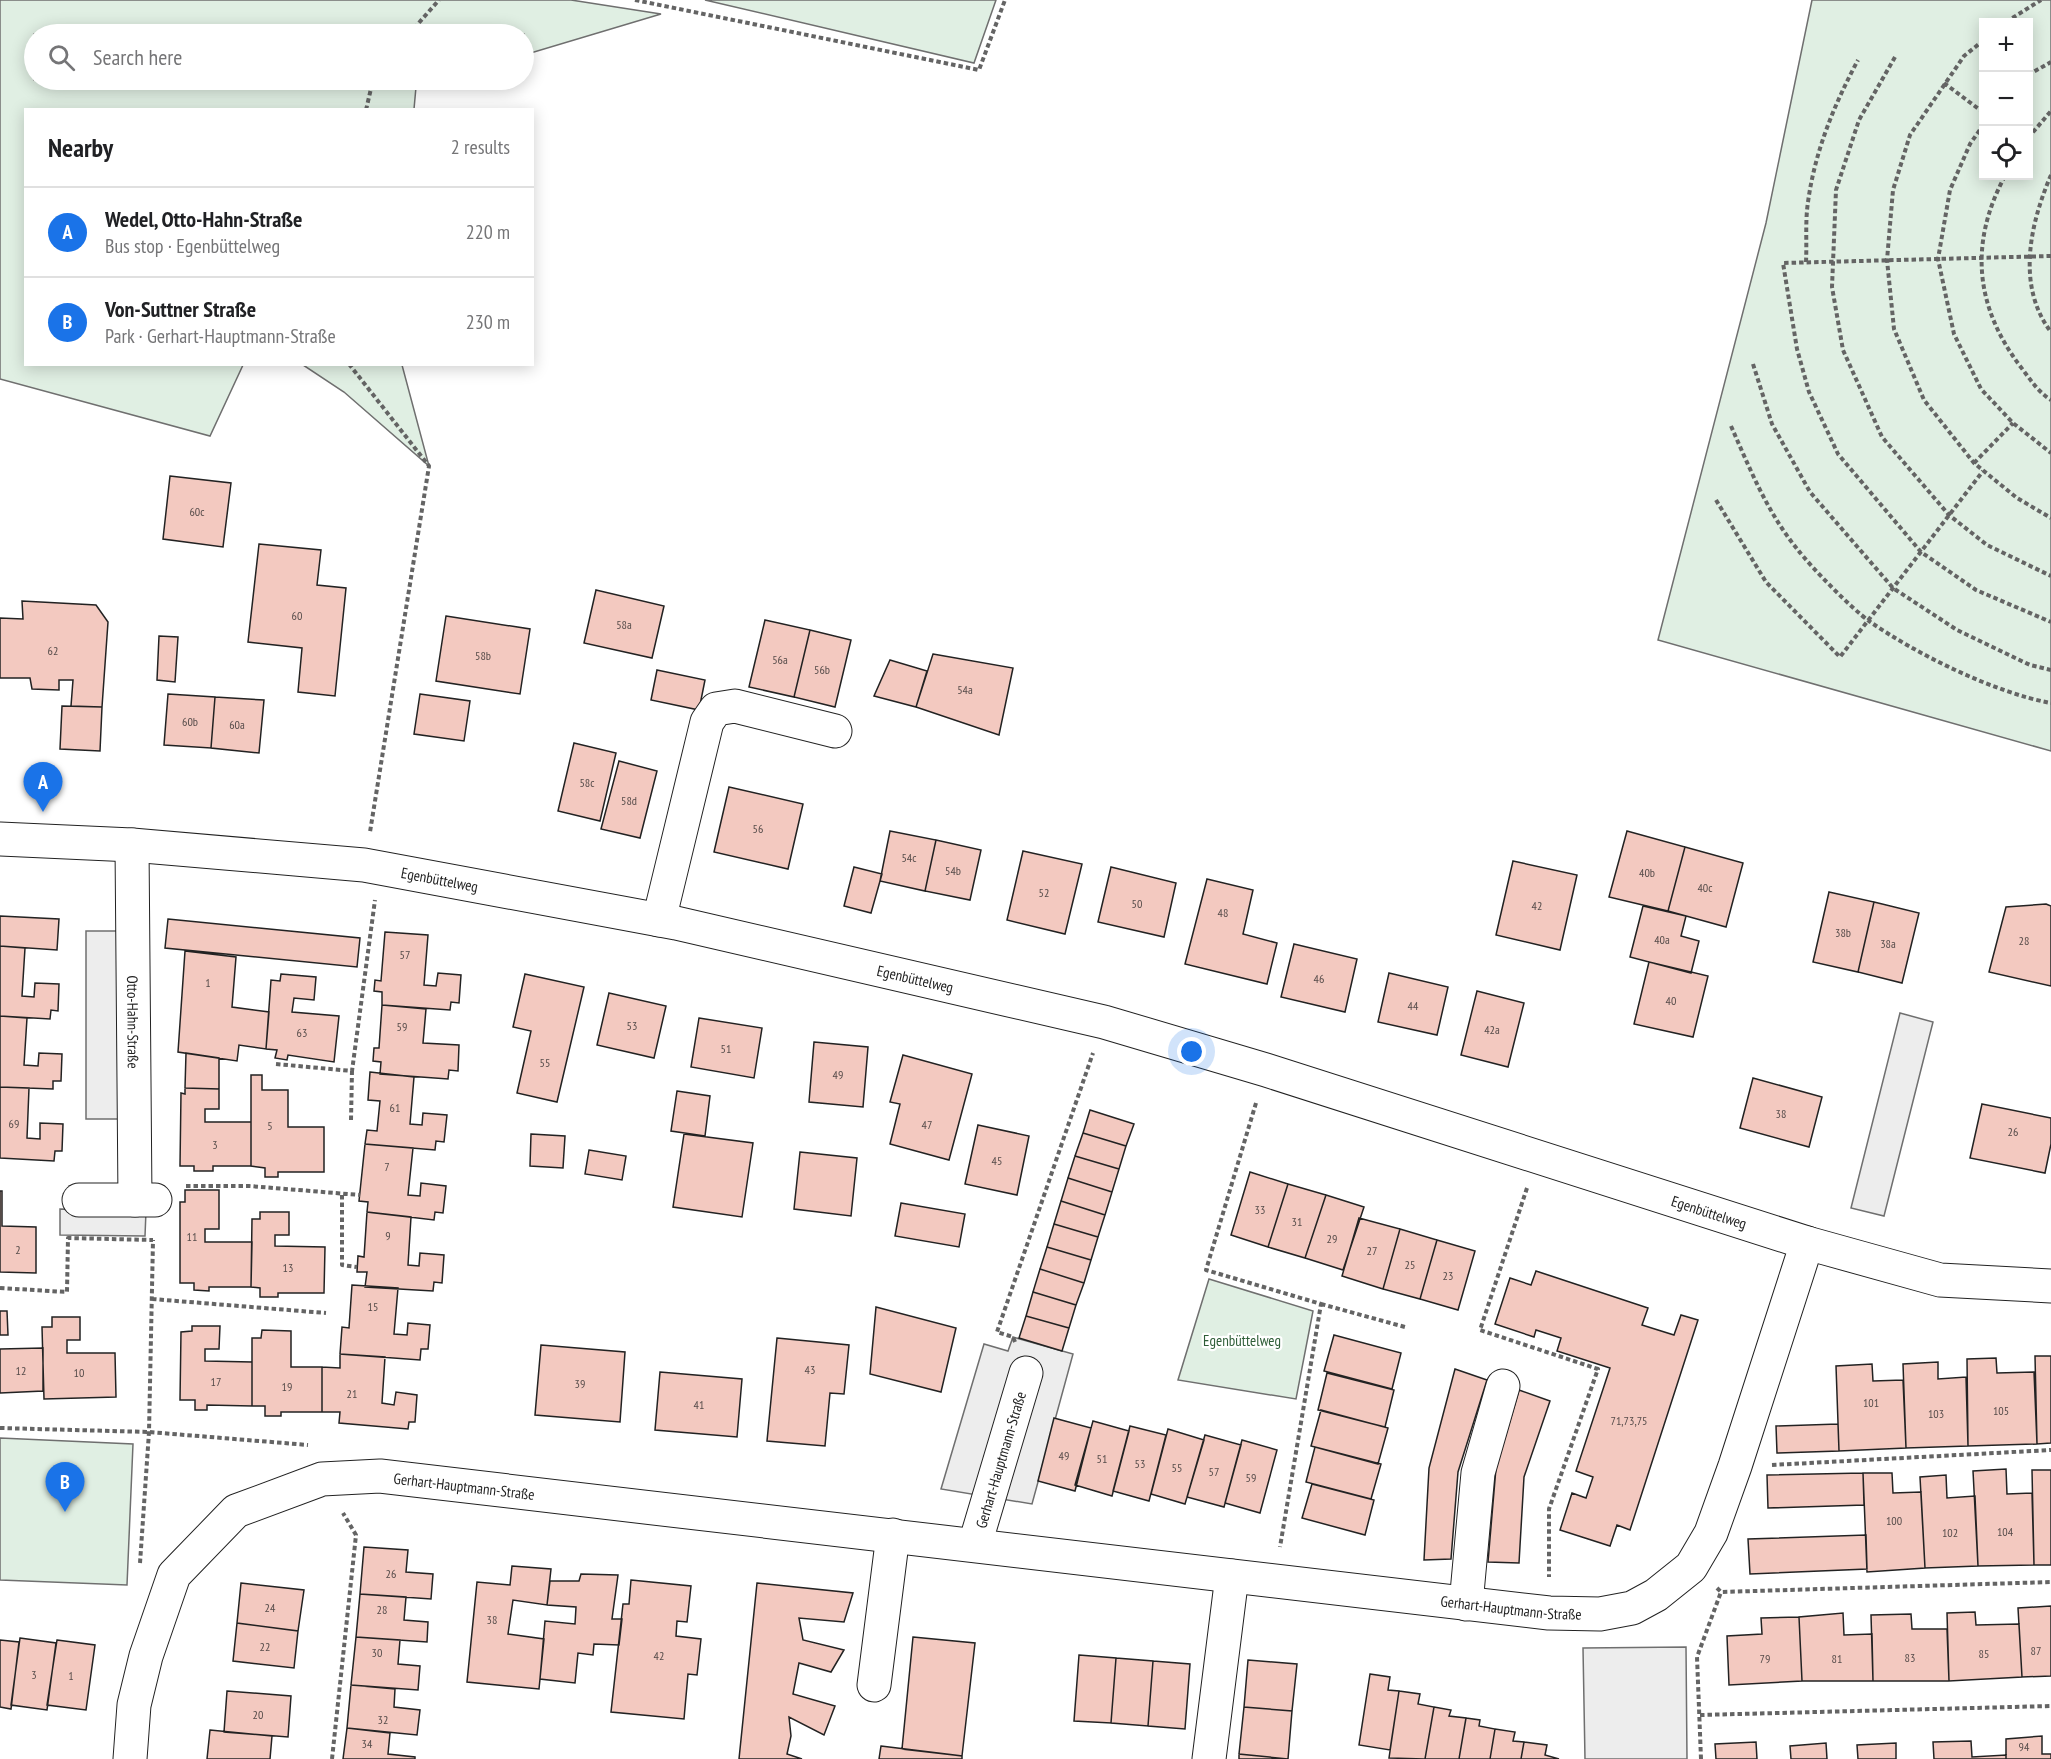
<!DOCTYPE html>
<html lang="en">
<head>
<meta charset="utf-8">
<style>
  :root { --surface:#fff; --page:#f2f2f2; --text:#202124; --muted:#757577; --line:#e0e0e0; --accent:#1a73e8 }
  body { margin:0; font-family:"PT Sans Narrow",sans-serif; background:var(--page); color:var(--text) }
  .controls { position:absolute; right:18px; top:18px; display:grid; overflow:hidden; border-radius:0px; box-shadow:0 3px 15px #0003 }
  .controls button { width:54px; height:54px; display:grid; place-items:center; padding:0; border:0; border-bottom:2px solid var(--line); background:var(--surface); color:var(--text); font:30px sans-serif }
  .you { position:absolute; left:1192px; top:1052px; width:21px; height:21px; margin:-15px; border:4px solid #fff; border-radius:50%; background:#1a73e8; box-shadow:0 0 0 9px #1a73e833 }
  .badge { display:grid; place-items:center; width:39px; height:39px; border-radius:50%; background:var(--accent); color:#fff; font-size:20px; font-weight:700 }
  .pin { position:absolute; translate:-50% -50px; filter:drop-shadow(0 2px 3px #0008) }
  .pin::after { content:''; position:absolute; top:32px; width:21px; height:18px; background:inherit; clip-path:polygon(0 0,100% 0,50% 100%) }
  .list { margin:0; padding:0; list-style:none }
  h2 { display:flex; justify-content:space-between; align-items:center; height:78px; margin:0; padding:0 24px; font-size:26px }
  h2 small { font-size:20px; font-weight:400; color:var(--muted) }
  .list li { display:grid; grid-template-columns:39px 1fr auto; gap:18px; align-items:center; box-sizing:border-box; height:90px; padding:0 24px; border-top:2px solid var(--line) }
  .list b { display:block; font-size:22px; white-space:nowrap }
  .list p { margin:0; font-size:20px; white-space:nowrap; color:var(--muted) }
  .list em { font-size:20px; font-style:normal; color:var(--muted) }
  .icon { flex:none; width:33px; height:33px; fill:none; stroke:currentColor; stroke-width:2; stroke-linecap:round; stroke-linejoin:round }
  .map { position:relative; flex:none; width:2051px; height:1759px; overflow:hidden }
  .search { position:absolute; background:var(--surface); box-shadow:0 3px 15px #0003; left:24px; top:24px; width:510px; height:66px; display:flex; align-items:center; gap:15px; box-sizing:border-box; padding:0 21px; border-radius:33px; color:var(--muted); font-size:22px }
  .panel { position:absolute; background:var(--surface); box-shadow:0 3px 15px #0003; left:24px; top:108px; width:510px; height:258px; border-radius:0px }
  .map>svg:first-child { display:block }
  .green { fill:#e0efe3; stroke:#6f6f6f; stroke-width:1.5; fill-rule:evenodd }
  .parking { fill:#ededed; stroke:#6f6f6f; stroke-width:1.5 }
  .building { fill:#f3c9c0; stroke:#222; stroke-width:1.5 }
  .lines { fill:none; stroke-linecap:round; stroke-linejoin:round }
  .minor-casing { stroke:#222; stroke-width:35 }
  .path { stroke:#646464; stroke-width:4; stroke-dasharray:4.5 3; stroke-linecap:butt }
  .minor { stroke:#fff; stroke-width:33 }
  .labels { text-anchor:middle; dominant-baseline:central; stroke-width:4.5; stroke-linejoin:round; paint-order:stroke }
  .number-label { font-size:12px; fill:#564c4a }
  .street-label { font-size:15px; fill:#222; stroke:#fff }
  .park-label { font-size:15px; fill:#2f5e38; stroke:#fff }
</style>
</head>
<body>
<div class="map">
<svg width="2051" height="1759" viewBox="0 0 2051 1759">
  <rect width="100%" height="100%" fill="#fff"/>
  <path class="green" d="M0,0h571l90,14 -137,41v-21h-490v46h407l-25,7 -2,22 -388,1v254l217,1 -33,71 -210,-57z
    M705,0h291l-22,63z
    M1812,0h239v751l-393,-111 108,-417zM1984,22h44v154h-44z
    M303,365h99l27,101 -85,-74z
    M1209,1279l104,32 -17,88 -118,-19z
    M0,1438l133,6 -6,141 -127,-5z"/>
  <path class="parking" d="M86,931h31l1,188h-32z
    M1900,1013l33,9 -49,194 -33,-8z
    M60,1209l86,2 -1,25 -85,-1z
    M1013,1337l60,17 -41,150 -91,-15 43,-145 24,7z
    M1686,1647l1,112h-102l-2,-111z"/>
  <path class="building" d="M170,476l61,7 -8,64 -60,-8z
    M259,544l62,6 -4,35 29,3 -11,108 -37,-4 4,-44 -54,-6z
    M596,590l68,16 -12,52 -68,-15z
    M22,601l74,4 12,17 -6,85 -31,-1 2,-26h-14v10l-27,-1 -2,-11h-30v-60l23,1z
    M446,616l84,13 -10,65 -84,-13z
    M765,620l45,10 -16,67 -45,-10z
    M810,630l41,10 -16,67 -41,-10z
    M159,636l19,1 -3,45 -18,-2z
    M933,654l80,14 -14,67 -83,-28z
    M890,660l37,11 -11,36 -42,-11z
    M657,670l48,10 -6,30 -48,-10z
    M168,694l47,3 -4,51 -47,-3z
    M420,694l50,7 -6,40 -50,-7z
    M215,697l49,3 -5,53 -48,-5z
    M62,706l40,1 -2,44 -40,-2z
    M574,743l42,10 -16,68 -42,-10z
    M619,761l38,10 -17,67 -39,-9z
    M729,787l74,17 -15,65 -74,-17z
    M890,831l46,9 -11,51 -45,-10z
    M1627,831l58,16 -17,64 -59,-14z
    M936,840l45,10 -11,50 -45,-9z
    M1685,847l58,16 -17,64 -58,-16z
    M1023,851l59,13 -17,70 -58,-14z
    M1513,861l64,14 -17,75 -64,-15z
    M854,867l28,7 -11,39 -27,-7z
    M1111,867l65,16 -12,54 -66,-15z
    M1207,879l46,11 -10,44 34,9 -10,41 -82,-20z
    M1829,892l45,10 -16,70 -45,-10z
    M1874,902l45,11 -17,70 -44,-11z
    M2046,904l5,2v80l-62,-14 17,-65z
    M1643,906l43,10 -5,20 18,5 -8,32 -61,-16z
    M0,916l59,3 -2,31 -57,-4z
    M168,919l192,19 -3,29 -192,-19z
    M385,932l43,3 -4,50 12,1 2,-13 23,2 -2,28 -8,-1 -1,8 -68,-5v-13l-8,-1 1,-11 6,1z
    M1294,944l63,15 -12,53 -64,-15z
    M0,946l25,2 -3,48 12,1 1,-14 24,1 -1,27 -7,-1 -1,9 -50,-3z
    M185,951l51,6 -4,50 37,5 -3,37 -27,-4 -2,16 -59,-9z
    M1649,962l59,14 -15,61 -59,-13z
    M1389,973l59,14 -11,48 -59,-13z
    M281,974l35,3 -2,23 -20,-2 -2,14 47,4 -5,46 -46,-7 -1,5 -12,-2 2,-8 -11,-1 5,-69 9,1z
    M525,974l59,13 -27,115 -40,-9 14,-62 -18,-4z
    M1477,991l47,12 -16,64 -47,-12z
    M609,993l57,13 -12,52 -57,-13z
    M382,1005l44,4 -3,34 36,2 -1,26 -9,-1 -1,9 -68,-5 1,-12 -8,-1 1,-13h5z
    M0,1016l27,2 -3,47 14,1 1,-13 23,1 -1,27h-8v8l-53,-2z
    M699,1018l63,10 -8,50 -63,-11z
    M814,1042l54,5 -5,60 -54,-5z
    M186,1053l33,5v31l-34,-1z
    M903,1055l69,19 -23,86 -59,-16 10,-40 -10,-2z
    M370,1072l44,5 -4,47 12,1 1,-12 24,2 -3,27 -8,-1 -1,9 -70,-6 2,-14 10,1 3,-30 -12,-1z
    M251,1075h11v15h26v37h36v45h-46v5h-13v-9l-14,-2z
    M1753,1078l69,19 -13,50 -69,-19z
    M0,1087l29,1 -2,50 13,1v-16l23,1 -1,27h-7l-1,10 -54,-3z
    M185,1088l34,1v20h-14v13h46v44h-38v5h-19v-5h-14l1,-73 4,1z
    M677,1091l33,5 -5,40 -34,-5z
    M1982,1104l69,14v26l-6,29 -75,-15z
    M1090,1110l44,14 -8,22 -43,-13z
    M978,1125l51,11 -12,59 -52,-11z
    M1083,1133l43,13 -7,23 -44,-13z
    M531,1134l34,2 -2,32 -33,-2z
    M684,1134l69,9 -11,74 -69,-10z
    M365,1144l48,4 -5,47 12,1 1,-13 25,3 -3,27 -8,-1 -1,8 -67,-8 1,-10 -9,-1z
    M589,1150l37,6 -4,24 -37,-6z
    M800,1152l57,6 -6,58 -57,-7z
    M1075,1156l44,13 -7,23 -44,-14z
    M1250,1172l38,12 -20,63 -37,-12z
    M1068,1178l44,14 -7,23 -44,-14z
    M1288,1184l38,11 -21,63 -37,-11z
    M185,1190h34v39h-14v13h47l-1,45h-42v4l-15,-1v-7h-14v-81h5z
    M0,1191h2v35l34,1v46l-36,-1z
    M1326,1195l38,12 -21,63 -38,-12z
    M1061,1201l44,14 -7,22 -44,-13z
    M901,1203l64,11 -6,33 -64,-11z
    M260,1212h29v23h-14v11l50,1 -1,46h-46v4h-18v-9l-9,-1 1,-68h8z
    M367,1212l44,5 -3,48 11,1 1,-13 24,2 -2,28 -8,-1 -1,9 -68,-4 2,-15h-10l1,-16 6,1z
    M1359,1218l41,11 -17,60 -41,-13z
    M1054,1224l44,13 -7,23 -44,-13z
    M1400,1229l37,11 -17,59 -37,-10z
    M1437,1240l38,11 -17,59 -38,-11z
    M1047,1247l44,13 -7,23 -44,-14z
    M1040,1269l44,14 -8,22 -43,-13z
    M1536,1271l112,37 -6,17 32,10 7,-20 17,5 -68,210 -13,-5 -7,21 -50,-16 12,-37 14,5 7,-21 -17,-6 34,-103 -53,-17 4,-13 -25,-8 -2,7 -39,-13 15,-46 21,7z
    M352,1285l46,3 -4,46 13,1 1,-12 22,2 -2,24h-7l-1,11 -80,-6 2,-27 7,1z
    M1033,1292l43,13 -7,23 -43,-12z
    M876,1307l80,21 -15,64 -71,-18z
    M0,1311h7l1,24h-8z
    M1026,1316l43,12 -7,23 -43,-13z
    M52,1317h28v23h-13v13h48l1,44 -72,2 -2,-72h10z
    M192,1326h28l-1,23h-14v12l47,1v44l-45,-1v5h-12v-10h-15l1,-68 11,-1z
    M262,1330l29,1v36h31v45h-41v4h-16v-10h-13v-68h9z
    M1334,1335l67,18 -9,36 -68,-18z
    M777,1338l72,7 -5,49 -14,-1 -5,53 -58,-5z
    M541,1345l84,7 -5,70 -85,-7z
    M43,1348v43l-43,2v-44z
    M340,1354l45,3 -3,46 12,2 2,-13 21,3 -2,27h-6l-1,7 -69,-6 1,-11h-18v-45l18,1z
    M2035,1356h16v87l-14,1z
    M1996,1358l1,15 37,-1 3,72 -69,2 -1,-87z
    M1938,1362v17l28,-2 2,69 -62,2 -3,-84z
    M1872,1364l1,17 30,-1 3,68 -67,3 -3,-85z
    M1455,1369l32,11 -29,92 -7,87 -27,1 5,-92z
    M660,1372l82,7 -5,58 -82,-7z
    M1327,1373l67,17 -9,37 -67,-17z
    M1519,1390l31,11 -26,76 -5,86 -31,-1 8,-94z
    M1321,1410l67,18 -10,36 -67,-18z
    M1054,1418l37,10 -16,63 -37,-10z
    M1093,1421l36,10 -17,65 -37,-11z
    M1838,1424l1,27 -62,2 -1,-27z
    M1130,1426l36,9 -17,66 -36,-10z
    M1168,1429l36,11 -19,64 -34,-10z
    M1205,1435l36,10 -17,62 -37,-10z
    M1242,1440l35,10 -17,63 -35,-10z
    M1315,1447l66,17 -10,35 -65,-17z
    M2006,1469l1,25 25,-1 2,72 -56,1 -5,-95z
    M2032,1470h19v95h-17z
    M1863,1473l1,32 -96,3 -1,-33z
    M1863,1473h29l1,20 28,-1 4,76 -58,4z
    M1946,1475l1,23 28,-2 3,70 -53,2 -5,-91z
    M1312,1484l62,16 -9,35 -63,-17z
    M1866,1535l1,34 -117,5 -2,-35z
    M364,1547l44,3 -2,22 27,2 -2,25 -71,-5z
    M512,1566l39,3 -4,36 -34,-5 -5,34 36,5 -5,50 -72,-7 10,-100 33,3z
    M581,1574l37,1 -6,44h10l-3,26 -25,-1 -1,11 -15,-2 -3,30 -35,-4 5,-58 30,3 1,-17 -29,-2 3,-24h29z
    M631,1580l60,6 -4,36 -10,-1 -1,15 25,3 -4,36 -9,-1 -4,45 -73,-7 12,-108h6z
    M241,1583l63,7 -6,41 -61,-8z
    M757,1583l96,10 -9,29 -45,-4 4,22 41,10 -13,22 -32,-9 -6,31 42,12 -11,29 -35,-18 2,19 -4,18 15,5h-63z
    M360,1594l46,3 -2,23 24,2 -1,20 -71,-5z
    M2051,1606v70l-29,1 -4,-69z
    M1975,1612l1,13 43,-1 3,53 -73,4 -2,-68z
    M1843,1613l1,22 28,-1 1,47h-71l-3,-64z
    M1911,1614l1,15h35l2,52h-76l-2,-66z
    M1799,1617l3,64 -73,4 -2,-49 35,-2 -1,-16z
    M237,1623l61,8 -4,37 -61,-7z
    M356,1637l44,3 -2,24 22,2 -2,24 -67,-5z
    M913,1637l62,6 -13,113 -60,-7z
    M20,1638l36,5 -9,67 -36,-5z
    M0,1640l19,2 -8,67 -11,-2z
    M57,1640l38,5 -9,65 -39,-5z
    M1079,1655l37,3 -5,65 -37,-2z
    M1116,1658l37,3 -5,65 -37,-3z
    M1248,1660l49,4 -5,47 -48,-4z
    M1153,1661l37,3 -5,65 -37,-3z
    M1370,1674l20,3 -2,13 11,1 -9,59 -31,-5z
    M351,1685l44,4 -1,18 26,3 -3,25 -70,-7z
    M227,1691l64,5 -3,41 -64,-5z
    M1399,1691l21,3 -2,10 16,3 -9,52 -36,-1z
    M1244,1707l48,4 -4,48 -49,-5z
    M1434,1707l17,3 -2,6 17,2 -7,41h-34z
    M1466,1718l14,2 -1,6 16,3 -5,30h-31z
    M347,1728l43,5 -2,21 27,3v2h-72z
    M1495,1729l20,3 -2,9 11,1 -3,17h-31z
    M210,1730l62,6 -2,23h-63z
    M2042,1736v18h9v5h-45v-20z
    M1971,1741l1,16 34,-2v4h-72l-1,-17z
    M1524,1742l23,3 -2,10 14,4h-38z
    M1756,1742l1,17h-41l-1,-15z
    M1826,1743l1,16h-36l-1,-13z
    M1896,1743v16h-38l-1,-14z
    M881,1746l81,10v3h-83z
    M1239,1754l49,5h-49z"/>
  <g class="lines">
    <defs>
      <g id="minor">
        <path id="s1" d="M0,839l132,6 232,20 312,58 428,99 162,48 541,173 133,37 111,6"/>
        <path id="s2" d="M132,845l3,355h20"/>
        <path d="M659,920l48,-198 9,-13 19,-3 100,25"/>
        <path d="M79,1200h56"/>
        <path id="s3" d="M975,1544l51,-171"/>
        <path d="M1466,1604l12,-131 25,-87"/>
        <path d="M874,1685l19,-150"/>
        <path id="s4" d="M130,1759l4,-54 12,-49 28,-81 62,-64 86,-32 58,-3 1169,137 51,1 32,-6 24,-13 35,-28 20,-34 24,-67 72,-223"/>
        <path d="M1209,1759l23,-183"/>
      </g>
    </defs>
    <use href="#minor" class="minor-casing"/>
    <path class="path" d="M635,0l344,70 26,-70
      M2006,22l35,-22
      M409,34l30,-34
      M1984,40l-20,16 -54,79 -17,55 -6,70 7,69 30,71 50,63 43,35 34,20
      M1895,57l-36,63 -23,70 -4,97 11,63 39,87 67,78 38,30 64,31
      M2028,75l23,-13
      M1944,83l40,30
      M366,110l7,-30
      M1984,124l-14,20 -20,46 -12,69 16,75 27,55 32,34 38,30
      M2028,138l23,-27
      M2051,175c-21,49 -35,111 0,157
      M2005,176c-36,67 -30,130 15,190 10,13 18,26 31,34
      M2051,256l-268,7 14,86 12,43 29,62 83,98 55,38 75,32
      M1806,262c1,-19 -1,-40 2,-60 7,-51 26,-97 50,-142
      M349,364l80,102 -59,366
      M1753,364l19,60 38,68 83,96 64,42 73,35 21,5
      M1731,426c19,43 37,88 67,124 13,17 54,59 71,71 47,33 126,72 182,82
      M1974,463l39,-40
      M1716,500l50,82 74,75 143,-186
      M276,1064l76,7 23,-171
      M1256,1103l-50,167 115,34 -41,243
      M351,1120l1,-49
      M186,1186h63l111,9
      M1527,1188l-47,142 118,39 -49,140v68
      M342,1195v70l15,2
      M0,1288l67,4 1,-54 85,2
      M152,1299l174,14
      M1321,1304l84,23
      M1015,1342l-2,-5 -16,-5 96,-279
      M0,1428l149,4 159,13
      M1772,1465l279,-15
      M140,1563l9,-131 4,-192
      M1717,1588l4,4 330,-10
      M1700,1715l351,-9
      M332,1759l24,-224 -13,-22
      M1701,1759l-4,-102 24,-65"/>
    <use href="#minor" class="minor"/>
  </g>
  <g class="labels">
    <g class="number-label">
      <text x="197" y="511">60c</text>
      <text x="297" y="615">60</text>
      <text x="624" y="624">58a</text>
      <text x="53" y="650">62</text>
      <text x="483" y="655">58b</text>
      <text x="780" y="659">56a</text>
      <text x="822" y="669">56b</text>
      <text x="965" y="689">54a</text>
      <text x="190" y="721">60b</text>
      <text x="237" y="724">60a</text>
      <text x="587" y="782">58c</text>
      <text x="629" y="800">58d</text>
      <text x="758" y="828">56</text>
      <text x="909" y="857">54c</text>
      <text x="953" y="870">54b</text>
      <text x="1647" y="872">40b</text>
      <text x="1705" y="887">40c</text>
      <text x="1044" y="892">52</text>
      <text x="1137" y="903">50</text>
      <text x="1537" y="905">42</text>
      <text x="1223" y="912">48</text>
      <text x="1843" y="932">38b</text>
      <text x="1662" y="939">40a</text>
      <text x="2024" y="940">28</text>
      <text x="1888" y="943">38a</text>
      <text x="405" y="954">57</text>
      <text x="1319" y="978">46</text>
      <text x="208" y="982">1</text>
      <text x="1671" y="1000">40</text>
      <text x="1413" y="1005">44</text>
      <text x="632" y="1025">53</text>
      <text x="402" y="1026">59</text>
      <text x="1492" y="1029">42a</text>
      <text x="302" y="1032">63</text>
      <text x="726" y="1048">51</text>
      <text x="545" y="1062">55</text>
      <text x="838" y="1074">49</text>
      <text x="395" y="1107">61</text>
      <text x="1781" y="1113">38</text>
      <text x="14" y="1123">69</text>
      <text x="927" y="1124">47</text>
      <text x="270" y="1125">5</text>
      <text x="2013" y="1131">26</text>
      <text x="215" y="1144">3</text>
      <text x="997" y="1160">45</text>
      <text x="387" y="1166">7</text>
      <text x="1260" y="1209">33</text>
      <text x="1297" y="1221">31</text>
      <text x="388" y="1235">9</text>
      <text x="192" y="1236">11</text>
      <text x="1332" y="1238">29</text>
      <text x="18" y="1249">2</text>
      <text x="1372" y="1250">27</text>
      <text x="1410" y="1264">25</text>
      <text x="288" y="1267">13</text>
      <text x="1448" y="1275">23</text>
      <text x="373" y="1306">15</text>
      <text x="810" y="1369">43</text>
      <text x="21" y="1370">12</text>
      <text x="79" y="1372">10</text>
      <text x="216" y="1381">17</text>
      <text x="580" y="1383">39</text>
      <text x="287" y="1386">19</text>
      <text x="352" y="1393">21</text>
      <text x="1871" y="1402">101</text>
      <text x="699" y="1404">41</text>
      <text x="2001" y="1410">105</text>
      <text x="1936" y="1413">103</text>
      <text x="1629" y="1420">71,73,75</text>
      <text x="1064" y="1455">49</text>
      <text x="1102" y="1458">51</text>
      <text x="1140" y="1463">53</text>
      <text x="1177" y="1467">55</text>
      <text x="1214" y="1471">57</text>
      <text x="1251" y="1477">59</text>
      <text x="1894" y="1520">100</text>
      <text x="2005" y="1531">104</text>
      <text x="1950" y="1532">102</text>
      <text x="391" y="1573">26</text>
      <text x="270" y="1607">24</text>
      <text x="382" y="1609">28</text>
      <text x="492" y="1619">38</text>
      <text x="265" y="1646">22</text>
      <text x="2036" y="1650">87</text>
      <text x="377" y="1652">30</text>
      <text x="1984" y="1653">85</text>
      <text x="659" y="1655">42</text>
      <text x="1910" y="1657">83</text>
      <text x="1765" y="1658">79</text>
      <text x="1837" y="1658">81</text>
      <text x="34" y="1674">3</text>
      <text x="71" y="1675">1</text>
      <text x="258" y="1714">20</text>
      <text x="383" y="1719">32</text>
      <text x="367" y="1743">34</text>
      <text x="2024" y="1746">94</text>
    </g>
    <g class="street-label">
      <text stroke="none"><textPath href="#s1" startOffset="442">Egenbüttelweg</textPath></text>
      <text stroke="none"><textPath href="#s1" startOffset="928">Egenbüttelweg</textPath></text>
      <text stroke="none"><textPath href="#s2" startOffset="177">Otto-Hahn-Straße</textPath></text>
      <text stroke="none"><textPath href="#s1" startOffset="1756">Egenbüttelweg</textPath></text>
      <text stroke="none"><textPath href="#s3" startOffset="88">Gerhart-Hauptmann-Straße</textPath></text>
      <text stroke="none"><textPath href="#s4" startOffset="514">Gerhart-Hauptmann-Straße</textPath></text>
      <text stroke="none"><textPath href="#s4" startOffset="1568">Gerhart-Hauptmann-Straße</textPath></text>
    </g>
    <g class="park-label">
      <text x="1242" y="1340">Egenbüttelweg</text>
    </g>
  </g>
</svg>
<div class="controls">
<button>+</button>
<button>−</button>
<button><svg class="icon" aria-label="locate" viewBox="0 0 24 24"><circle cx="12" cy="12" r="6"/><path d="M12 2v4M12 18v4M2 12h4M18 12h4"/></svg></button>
</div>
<div class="you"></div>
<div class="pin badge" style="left:43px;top:812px">A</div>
<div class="pin badge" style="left:65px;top:1512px">B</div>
<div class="search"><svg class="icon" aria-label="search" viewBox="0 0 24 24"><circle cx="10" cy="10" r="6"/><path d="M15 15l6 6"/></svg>Search here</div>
<section class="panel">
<h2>Nearby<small>2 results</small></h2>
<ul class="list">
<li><span class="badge">A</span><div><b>Wedel, Otto-Hahn-Straße</b><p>Bus stop · Egenbüttelweg</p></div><em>220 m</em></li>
<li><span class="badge">B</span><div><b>Von-Suttner Straße</b><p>Park · Gerhart-Hauptmann-Straße</p></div><em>230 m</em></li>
</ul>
</section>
</div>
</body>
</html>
